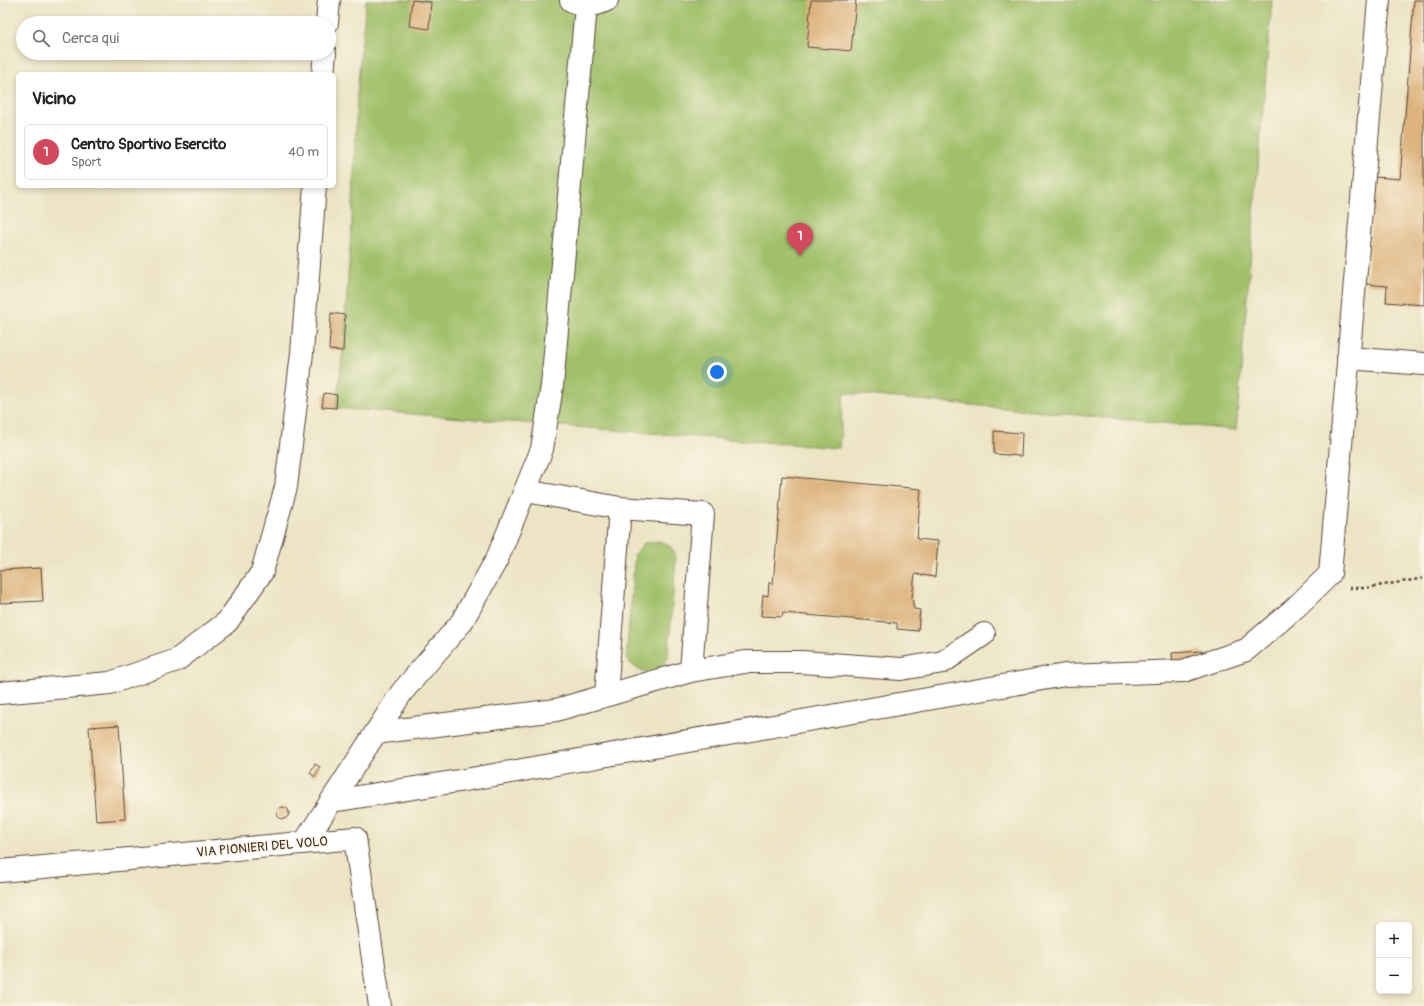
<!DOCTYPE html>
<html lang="it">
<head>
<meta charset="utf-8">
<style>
  :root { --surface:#fff; --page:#f2f2f2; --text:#222; --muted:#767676; --line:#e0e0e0; --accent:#d1495b }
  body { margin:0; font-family:Pangolin,sans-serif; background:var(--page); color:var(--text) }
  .controls { position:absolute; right:12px; bottom:12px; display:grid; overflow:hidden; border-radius:6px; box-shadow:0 2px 6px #0003 }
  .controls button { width:36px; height:36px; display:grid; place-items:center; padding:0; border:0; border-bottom:1px solid var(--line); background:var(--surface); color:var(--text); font:20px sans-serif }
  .you { position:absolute; left:717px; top:372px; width:14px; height:14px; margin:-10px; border:3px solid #fff; border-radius:50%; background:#1a73e8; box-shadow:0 0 0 6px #1a73e833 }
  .badge { display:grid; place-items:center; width:26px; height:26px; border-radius:50%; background:var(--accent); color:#fff; font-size:13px; font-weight:700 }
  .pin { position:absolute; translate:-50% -33px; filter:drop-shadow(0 1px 2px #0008) }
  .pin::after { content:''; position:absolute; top:21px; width:14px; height:12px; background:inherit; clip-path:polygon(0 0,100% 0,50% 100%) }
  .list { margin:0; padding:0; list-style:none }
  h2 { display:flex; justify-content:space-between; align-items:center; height:52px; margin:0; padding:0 16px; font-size:17px }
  h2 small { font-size:13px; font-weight:400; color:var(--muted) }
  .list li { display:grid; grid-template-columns:26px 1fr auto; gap:12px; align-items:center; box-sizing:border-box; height:56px; margin:0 8px 8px; padding:0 8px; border:1px solid var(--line); border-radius:6px }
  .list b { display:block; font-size:15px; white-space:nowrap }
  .list p { margin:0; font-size:13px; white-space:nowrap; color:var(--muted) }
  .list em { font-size:13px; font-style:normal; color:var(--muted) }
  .icon { flex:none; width:22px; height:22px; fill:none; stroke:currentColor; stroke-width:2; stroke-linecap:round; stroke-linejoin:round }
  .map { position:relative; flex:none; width:1424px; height:1006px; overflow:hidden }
  .search { position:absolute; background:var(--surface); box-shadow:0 2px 6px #0003; left:16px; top:16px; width:320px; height:44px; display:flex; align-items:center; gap:10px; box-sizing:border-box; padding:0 14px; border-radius:22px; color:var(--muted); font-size:15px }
  .panel { position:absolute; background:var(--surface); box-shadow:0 2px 6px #0003; left:16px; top:72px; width:320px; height:116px; border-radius:6px }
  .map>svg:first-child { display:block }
  .green { fill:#a0c069; stroke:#6e7544 }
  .building { fill:#ddb47e }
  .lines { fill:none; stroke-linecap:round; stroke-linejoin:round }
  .minor-casing { stroke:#564637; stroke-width:24 }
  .path { stroke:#564637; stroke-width:2.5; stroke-dasharray:3 3; stroke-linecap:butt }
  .minor { stroke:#fff; stroke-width:22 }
  .labels { text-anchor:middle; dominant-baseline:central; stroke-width:3; stroke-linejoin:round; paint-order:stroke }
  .street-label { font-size:13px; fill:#3b2a1e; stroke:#fcf5e5 }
</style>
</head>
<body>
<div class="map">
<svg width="1424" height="1006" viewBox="0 0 1424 1006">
  <rect width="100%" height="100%" fill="#fcf5e5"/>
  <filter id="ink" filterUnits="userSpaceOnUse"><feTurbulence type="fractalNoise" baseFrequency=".025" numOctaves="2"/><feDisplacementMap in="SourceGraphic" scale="8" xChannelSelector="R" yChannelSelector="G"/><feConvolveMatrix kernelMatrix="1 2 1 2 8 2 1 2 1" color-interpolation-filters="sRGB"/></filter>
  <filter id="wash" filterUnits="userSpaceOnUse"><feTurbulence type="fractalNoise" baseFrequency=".012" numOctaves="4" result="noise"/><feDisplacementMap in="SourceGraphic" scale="16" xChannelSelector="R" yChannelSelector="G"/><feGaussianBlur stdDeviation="0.9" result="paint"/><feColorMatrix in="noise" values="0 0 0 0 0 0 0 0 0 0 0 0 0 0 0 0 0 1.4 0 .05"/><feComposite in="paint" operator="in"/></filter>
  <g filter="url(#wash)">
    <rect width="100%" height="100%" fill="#ece4c4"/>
    <path class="green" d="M366,0h906l-36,430 -392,-37 -5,55 -503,-40 7,-57 10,-146 4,-112z
      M658,541c11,3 15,6 18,17l-8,100c-13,21 -27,17 -42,1l9,-105 9,-11z"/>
    <g id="blocks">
      <path class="building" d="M412,0l19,2 -2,27 -20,-3z
        M811,0h45l-5,51 -44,-4z
        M1414,0h10v305l-38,-3 1,-16 -21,-2 9,-107 25,2z
        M331,313l14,2 -2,36 -14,-1z
        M324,393l13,2 -1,13 -14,-1z
        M994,431l28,2 -1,23 -27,-2z
        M782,476l139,13 -4,50 21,2 -3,36 -20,-3 -3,23 2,12 6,1 -2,21 -21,-2v-6l-114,-10 -1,4 -21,-1 2,-21 5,1 1,-14 4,3z
        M41,568l2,33 -43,2v-33z
        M1202,651v8l-29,4 -1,-10z
        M119,725l6,94 -29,2 -7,-94z
        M315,764l5,3 -5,10 -5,-4z
        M277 813a6 6 0 1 1 12 0a6 6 0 1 1-12 0Z"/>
    </g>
  </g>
  <g filter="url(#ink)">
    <use href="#blocks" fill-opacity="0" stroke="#564637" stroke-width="1"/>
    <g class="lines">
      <defs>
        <path id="minor" d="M571,0c12,8 24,6 36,0
          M327,23l2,-23
          M323,74l2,-21
          M1348,358l76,6
          M526,491l94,17
          M0,693l110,-10 67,-23 50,-38 35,-50 24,-85 16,-134 13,-167
          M606,696l14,-188 83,6 -12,157
          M375,733l181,-23 135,-39 54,-9h57l99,7 42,-7 41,-28
          M332,801l133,-21 600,-105 118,-4 63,-21 49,-42 35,-34 49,-574
          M304,843l98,-151 59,-69 36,-64 45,-110 10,-63 34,-380
          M0,871l355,-33 25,168"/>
      </defs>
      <use href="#minor" class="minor-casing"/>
      <path class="path" d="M1349,588h16l59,-10"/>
      <use href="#minor" class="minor"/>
    </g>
  </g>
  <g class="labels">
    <g class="street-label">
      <text transform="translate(262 847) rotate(-5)">VIA PIONIERI DEL VOLO</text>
    </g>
  </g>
</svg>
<div class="controls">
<button>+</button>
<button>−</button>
</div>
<div class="you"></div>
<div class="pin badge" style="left:800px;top:256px">1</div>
<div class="search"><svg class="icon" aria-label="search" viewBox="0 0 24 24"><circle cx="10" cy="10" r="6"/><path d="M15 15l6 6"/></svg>Cerca qui</div>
<section class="panel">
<h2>Vicino<small></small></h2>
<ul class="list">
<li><span class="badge">1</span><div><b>Centro Sportivo Esercito</b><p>Sport</p></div><em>40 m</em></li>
</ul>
</section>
</div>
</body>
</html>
